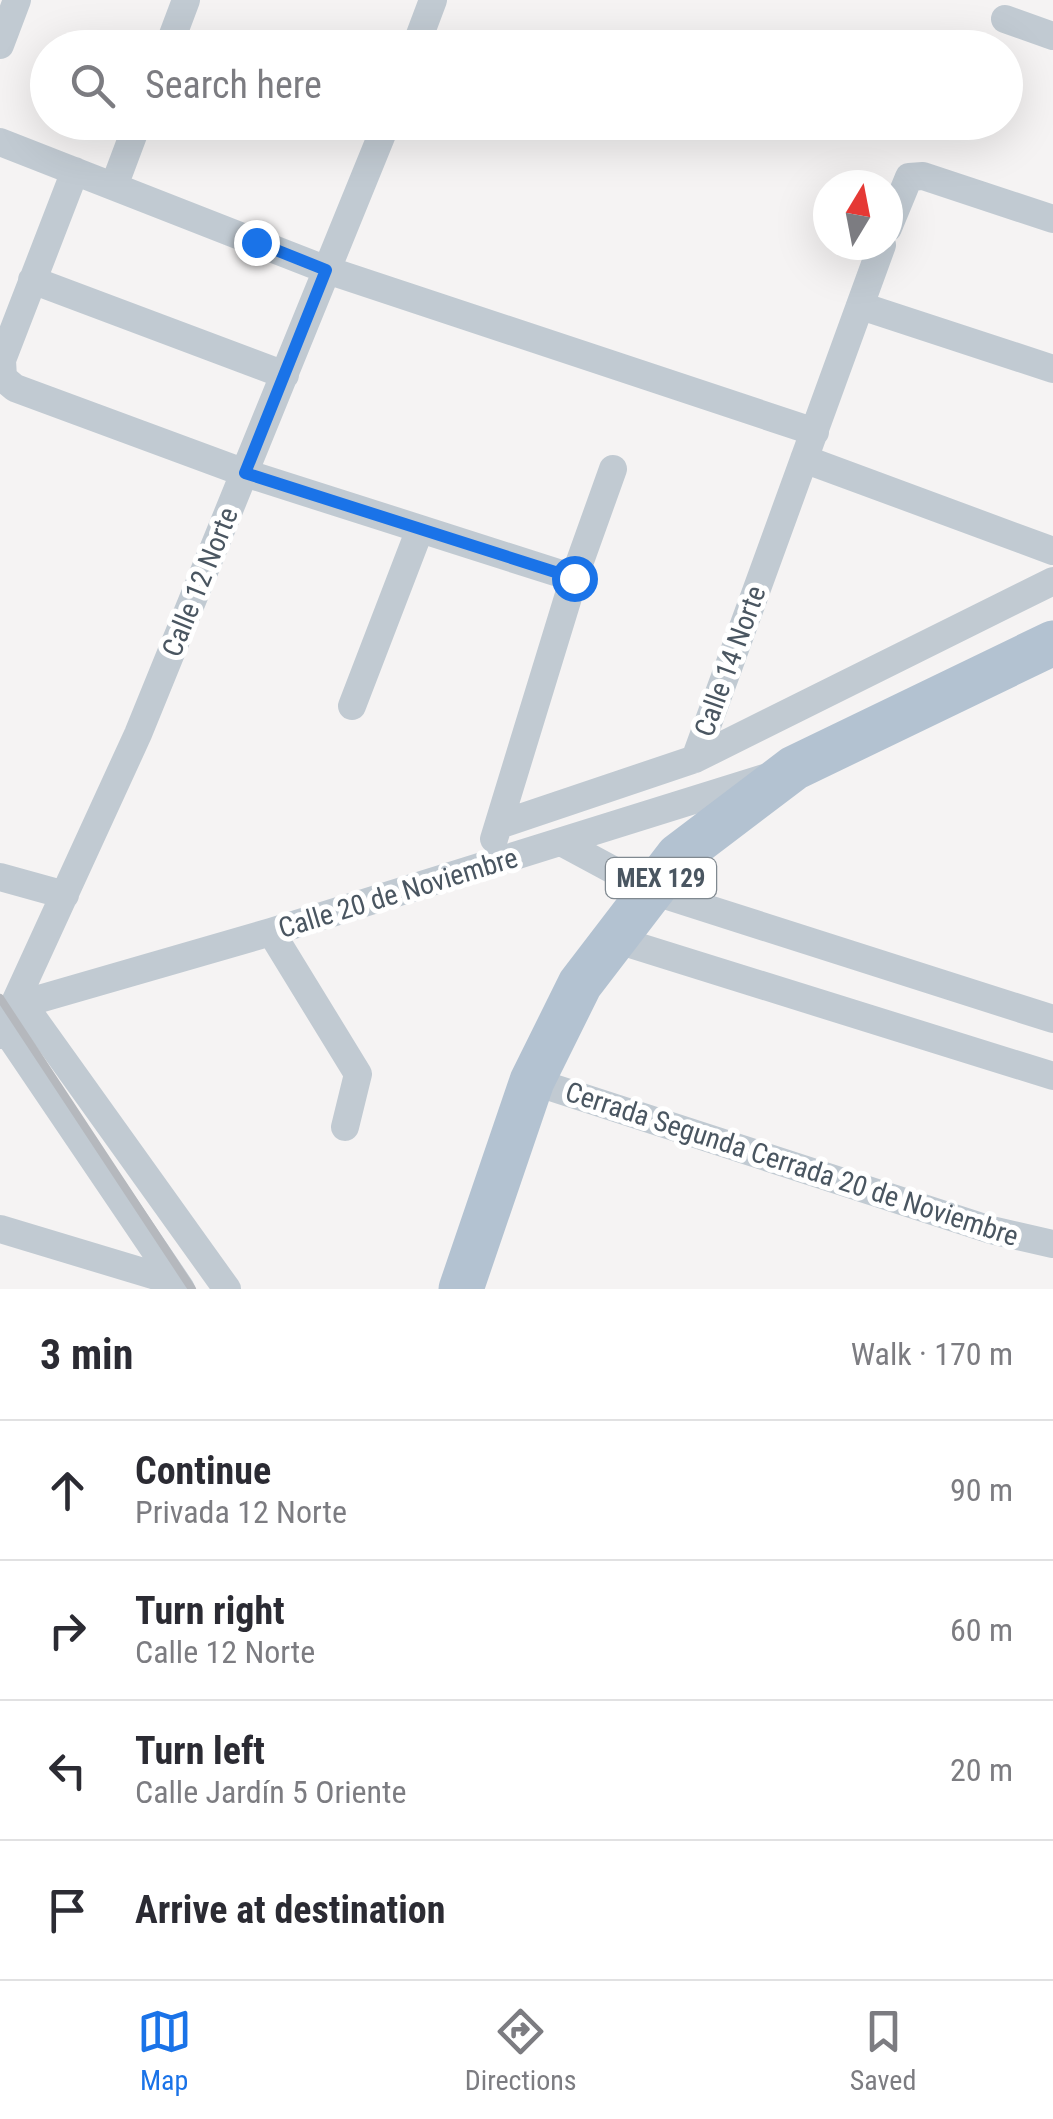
<!DOCTYPE html>
<html lang="en">
<head>
<meta charset="utf-8">
<style>
  :root { --surface:#fff; --page:#f7f7f7; --text:#2b2b33; --muted:#7c7c81; --line:#e1e1e2; --accent:#1a73e8 }
  body { margin:0; font-family:"Roboto Condensed",sans-serif; background:var(--page); color:var(--text) }
  .compass { position:absolute; left:813px; top:170px; width:90px; height:90px; border-radius:50%; background:var(--surface); box-shadow:0 10px 40px #0002; rotate:10deg }
  .stop { position:absolute; width:30px; height:30px; margin:-22px; border:8px solid #1a73e8; border-radius:50%; background:#fff }
  .stop.end { background:#1a73e8; border-color:#fff; box-shadow:0 2px 10px #0008 }
  .list { margin:0; padding:0; list-style:none }
  h2 { display:flex; justify-content:space-between; align-items:center; height:130px; margin:0; padding:0 40px; font-size:42px }
  h2 small { font-size:32px; font-weight:400; color:var(--muted) }
  .list li { display:grid; grid-template-columns:65px 1fr auto; gap:30px; align-items:center; box-sizing:border-box; height:140px; padding:0 40px; border-top:2px solid var(--line) }
  .list b { display:block; font-size:38px; white-space:nowrap }
  .list p { margin:0; font-size:32px; white-space:nowrap; color:var(--muted) }
  .list em { font-size:32px; font-style:normal; color:var(--muted) }
  .icon { flex:none; width:55px; height:55px; fill:none; stroke:currentColor; stroke-width:2; stroke-linecap:round; stroke-linejoin:round }
  .map { position:relative; flex:none; width:1053px; height:1289px; overflow:hidden }
  .search { position:absolute; background:var(--surface); box-shadow:0 10px 40px #0002; left:30px; right:30px; top:30px; height:110px; display:flex; align-items:center; gap:25px; box-sizing:border-box; padding:0 35px; border-radius:55px; color:var(--muted); font-size:38px }
  .sheet { height:690px; background:var(--surface) }
  nav { display:flex; justify-content:space-around; align-items:center; box-sizing:border-box; height:140px; border-top:2px solid var(--line); background:var(--surface); font-size:28px; color:var(--muted) }
  nav a { display:grid; justify-items:center; gap:5px }
  nav .on { color:var(--accent) }
  .map>svg:first-child { display:block }
  .lines { fill:none; stroke-linecap:round; stroke-linejoin:round }
  .minor { stroke:#c1cad2; stroke-width:28 }
  .primary { stroke:#b3c2d1; stroke-width:45 }
  .rail { stroke:#b5b8bd; stroke-width:8 }
  .route { stroke:#1a73e8; stroke-width:12 }
  .labels { text-anchor:middle; dominant-baseline:central; stroke-width:10; stroke-linejoin:round; paint-order:stroke }
  .shield { fill:#fff; stroke:#808990; stroke-width:2.5 }
  .shield-label { font-size:25px; font-weight:bold; fill:#4a5661 }
  .street-label { font-size:28px; fill:#4a5661; stroke:#fff }
</style>
</head>
<body>
<div class="map">
<svg width="1053" height="1289" viewBox="0 0 1053 1289">
  <rect width="100%" height="100%" fill="#f5f3f3"/>
  <g class="lines">
    <path class="minor" d="M1005,19l48,17
      M0,45l17,-45
      M168,48l18,-48
      M415,48l18,-48
      M0,142l327,128 488,162
      M75,171l-73,189 1,18 12,10 230,85 329,105
      M114,186l24,-64
      M888,228l21,-51 14,-1 130,43
      M32,280l253,95
      M861,306l192,63
      M804,459l249,92
      M352,706l68,-177
      M695,759l187,-514
      M499,825l196,-66 358,-178
      M494,839l80,-261 39,-109
      M561,842l91,49 401,128
      M0,877l65,18
      M271,932l87,142 -13,53
      M614,939l439,137
      M23,1004l204,285
      M1,1010l270,-78 493,-154
      M3,1026l178,263
      M0,1035l138,-301 249,-612
      M532,1081l459,149 62,14
      M0,1229l176,53"/>
    <path class="primary" d="M461,1289l71,-208 48,-97 98,-128 116,-88 259,-125"/>
    <path class="rail" d="M0,998l192,291"/>
  </g>
  <g class="lines">
    <path class="route" d="M256,242l70,28 -81,203 329,105"/>
  </g>
  <g class="labels">
    <rect class="shield" x="606" y="858" width="110" height="40" rx="8"/>
    <g class="shield-label">
      <text x="661" y="878">MEX 129</text>
    </g>
    <g class="street-label">
      <text transform="translate(200 582) rotate(-68)">Calle 12 Norte</text>
      <text transform="translate(730 661) rotate(-70)">Calle 14 Norte</text>
      <text transform="translate(398 893) rotate(-17)">Calle 20 de Noviembre</text>
      <text transform="translate(792 1164) rotate(18)">Cerrada Segunda Cerrada 20 de Noviembre</text>
    </g>
  </g>
</svg>
<svg class="compass" viewBox="-18 -18 36 36"><path d="M0-13l5 13h-10z" fill="#e53935"/><path d="M0 13l5-13h-10z" fill="#7c7c81"/></svg>
<div class="stop" style="left:574px;top:578px"></div>
<div class="stop end" style="left:256px;top:242px"></div>
<div class="search"><svg class="icon" aria-label="search" viewBox="0 0 24 24"><circle cx="10" cy="10" r="6"/><path d="M15 15l6 6"/></svg>Search here</div>
</div>
<section class="sheet">
<h2>3 min<small>Walk · 170 m</small></h2>
<ul class="list">
<li><svg class="icon" aria-label="ahead" viewBox="0 0 24 24"><path d="M12 20V5M6 11l6-6 6 6"/></svg><div><b>Continue</b><p>Privada 12 Norte</p></div><em>90 m</em></li>
<li><svg class="icon" aria-label="right" viewBox="0 0 24 24"><path d="M7 20v-9h11M14 6l5 5-5 5"/></svg><div><b>Turn right</b><p>Calle 12 Norte</p></div><em>60 m</em></li>
<li><svg class="icon" aria-label="left" viewBox="0 0 24 24"><path d="M17 20v-9H6M10 6l-5 5 5 5"/></svg><div><b>Turn left</b><p>Calle Jardín 5 Oriente</p></div><em>20 m</em></li>
<li><svg class="icon" aria-label="arrive" viewBox="0 0 24 24"><path d="M6 21V4h12l-3 4 3 4H6"/></svg><div><b>Arrive at destination</b></div></li>
</ul>
</section>
<nav>
<a class="on"><svg class="icon" aria-label="map" viewBox="0 0 24 24"><path d="M3 6l6-2 6 2 6-2v14l-6 2-6-2-6 2zM9 4v14M15 6v14"/></svg>Map</a>
<a><svg class="icon" aria-label="directions" viewBox="0 0 24 24"><path d="M12 3l9 9-9 9-9-9zM9 14v-3h6M13 9l2 2-2 2"/></svg>Directions</a>
<a><svg class="icon" aria-label="saved" viewBox="0 0 24 24"><path d="M7 4h10v16l-5-4-5 4z"/></svg>Saved</a>
</nav>
</body>
</html>
